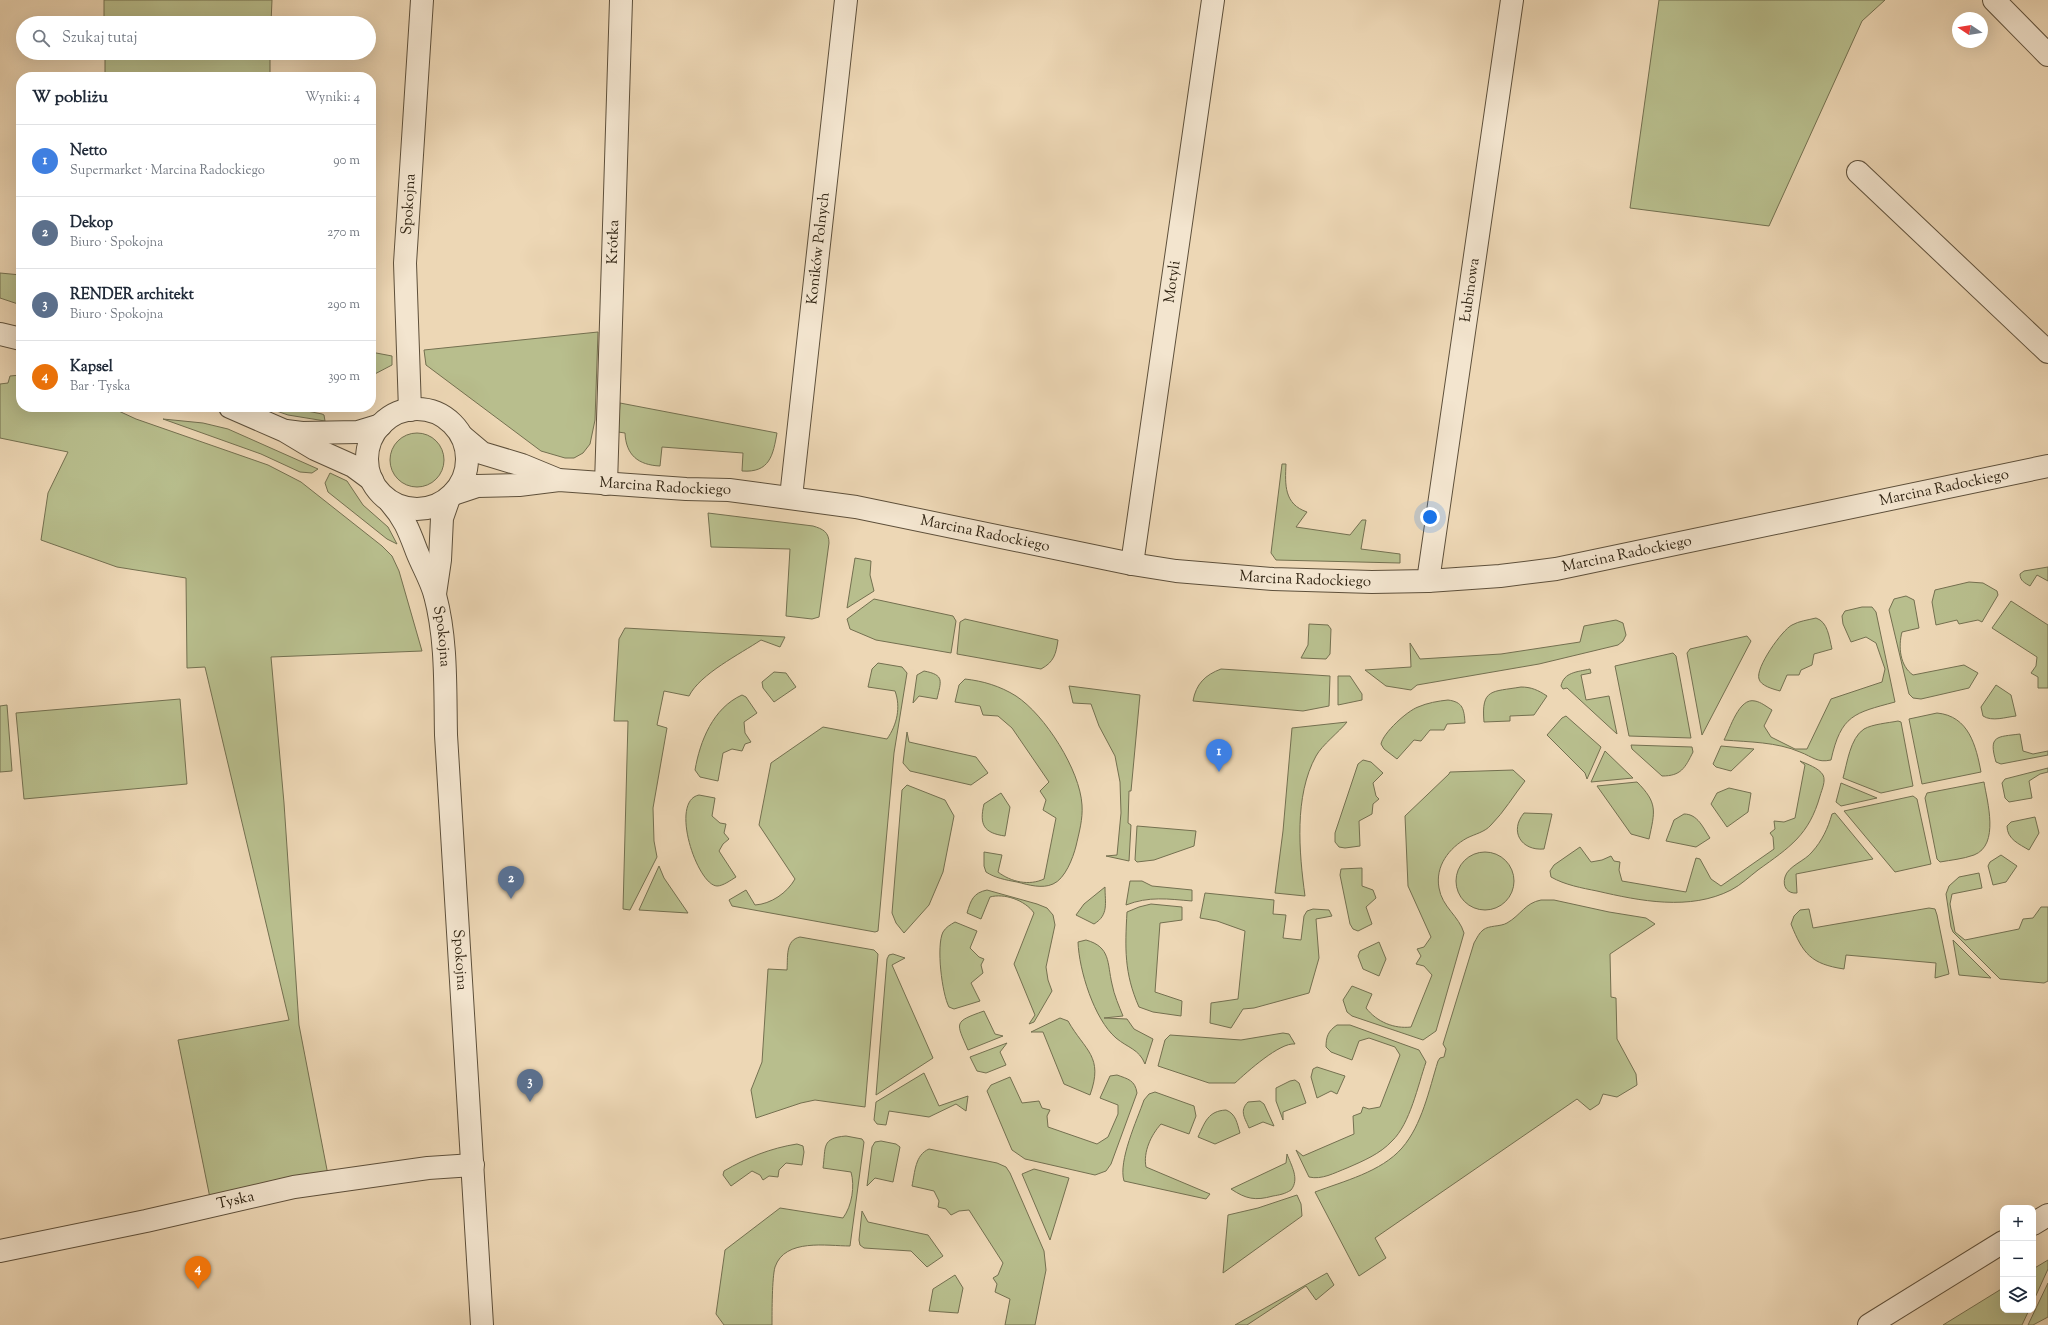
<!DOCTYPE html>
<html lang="pl">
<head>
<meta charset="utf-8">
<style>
  :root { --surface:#fff; --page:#f2f2f3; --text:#1f2937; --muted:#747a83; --line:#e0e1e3; --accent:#ea580c }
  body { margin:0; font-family:"Sorts Mill Goudy",serif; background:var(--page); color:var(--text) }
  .controls { position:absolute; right:12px; bottom:12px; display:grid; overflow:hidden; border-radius:8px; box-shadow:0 4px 16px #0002 }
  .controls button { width:36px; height:36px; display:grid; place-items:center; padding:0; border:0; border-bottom:1px solid var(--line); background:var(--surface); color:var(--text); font:20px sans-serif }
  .compass { position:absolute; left:1952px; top:12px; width:36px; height:36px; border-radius:50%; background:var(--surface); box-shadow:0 4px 16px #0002; rotate:282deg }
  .you { position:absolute; left:1430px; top:517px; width:14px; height:14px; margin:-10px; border:3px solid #fff; border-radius:50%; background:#1a73e8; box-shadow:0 0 0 6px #1a73e833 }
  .badge { display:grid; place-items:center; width:26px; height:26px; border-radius:50%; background:var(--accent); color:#fff; font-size:13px; font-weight:700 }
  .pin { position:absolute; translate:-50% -33px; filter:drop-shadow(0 1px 2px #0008) }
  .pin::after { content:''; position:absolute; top:21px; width:14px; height:12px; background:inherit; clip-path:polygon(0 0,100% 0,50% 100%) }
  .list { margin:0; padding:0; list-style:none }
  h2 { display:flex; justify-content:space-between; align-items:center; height:52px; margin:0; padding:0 16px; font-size:17px }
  h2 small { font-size:13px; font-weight:400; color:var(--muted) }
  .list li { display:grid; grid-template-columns:26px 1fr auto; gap:12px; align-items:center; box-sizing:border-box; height:72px; padding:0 16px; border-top:1px solid var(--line) }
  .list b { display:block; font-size:15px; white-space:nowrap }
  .list p { margin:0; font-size:13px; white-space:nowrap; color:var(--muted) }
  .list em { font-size:13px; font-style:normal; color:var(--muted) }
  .icon { flex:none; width:22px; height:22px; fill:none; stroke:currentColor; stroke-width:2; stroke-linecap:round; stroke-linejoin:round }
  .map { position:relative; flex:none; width:2048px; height:1325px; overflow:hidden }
  .search { position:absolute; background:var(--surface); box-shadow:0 4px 16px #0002; left:16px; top:16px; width:360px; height:44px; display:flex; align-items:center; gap:10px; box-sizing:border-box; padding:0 14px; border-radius:22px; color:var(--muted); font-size:15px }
  .panel { position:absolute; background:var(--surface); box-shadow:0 4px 16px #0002; left:16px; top:72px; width:360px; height:340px; border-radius:16px }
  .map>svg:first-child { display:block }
  .green { fill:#b8be8d; stroke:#747050 }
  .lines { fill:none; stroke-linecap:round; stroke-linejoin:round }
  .minor-casing { stroke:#5e503b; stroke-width:24 }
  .minor { stroke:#f3e5cf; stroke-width:22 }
  .labels { text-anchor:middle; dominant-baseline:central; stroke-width:3; stroke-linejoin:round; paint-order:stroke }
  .street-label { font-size:15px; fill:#2f2312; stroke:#f3e5cf }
</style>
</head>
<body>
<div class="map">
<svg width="2048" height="1325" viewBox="0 0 2048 1325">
  <rect width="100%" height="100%" fill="#edd7b5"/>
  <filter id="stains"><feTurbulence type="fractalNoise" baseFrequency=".005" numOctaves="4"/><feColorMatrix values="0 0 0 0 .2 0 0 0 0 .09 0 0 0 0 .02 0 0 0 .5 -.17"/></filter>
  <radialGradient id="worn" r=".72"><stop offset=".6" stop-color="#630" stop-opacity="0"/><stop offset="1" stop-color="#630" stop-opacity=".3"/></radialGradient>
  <path class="green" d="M104,0h168l-1,23h-167z
    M1659,0h226l-23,21 -93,205 -139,-18z
    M105,53h165v24h-165z
    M0,273l21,2v30l-21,-7z
    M598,332l-3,88 -5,24 -7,9 -9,5h-9l-24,-7 -115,-86 -2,-15z
    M371,352l21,4v9l-21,11z
    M21,375v32h89l26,12 132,46 33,17 81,64 10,10 7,15 23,80 -151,6 13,146 15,222 29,150 -118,23 -32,-158 111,-20 -84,-353 -18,1 -1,-90 -69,-11 -76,-27 7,-47 20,-41 -68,-14v-54l8,-1 2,-7z
    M620,403l157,30c-4,22 -7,40 -35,38l1,-18 -81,-6 -2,19c-22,-1 -34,-11 -35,-33l-7,-1z
    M265,407h22l35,7 2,1 1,6 -37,-6z
    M163,419l40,4 25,6 90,40 -6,4 -12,-1 -39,-18z
    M390 460a27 27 0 1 1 54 0a27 27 0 1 1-54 0Z
    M1282,464h4c-1,21 -2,40 21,48l-11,15 54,8 12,-15h4l-5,29 39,5v9l-124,-3 -5,-7z
    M330,473l17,8 16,24 25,22 9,17 -10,-5 -59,-47 -3,-9z
    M708,513l105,13c10,3 16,6 16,17l-10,74 -7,2 -26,-3 4,-67 -79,-2z
    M855,558l16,3 -1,14 4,16 -27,17z
    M2048,567v14l-11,-6 -7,11c-5,-3 -10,-5 -10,-12l4,-3z
    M1969,582l14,1 14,8 1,4 -16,27 -4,-2 -19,4 -2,-4 -21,5 -4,-23 3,-12z
    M1906,596l8,4 5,28 -17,4c-4,15 -2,34 11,43l51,-10 14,8 -9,15 -48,11 -8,-1 -4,-4 -20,-84 5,-11z
    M874,599l79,17 3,5 -5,32 -75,-13 -26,-11 -3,-10z
    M2011,601l37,24v63h-10v-11l-7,-4 5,-7 1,-9 -45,-29z
    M1862,607h10l4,5 19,90c-41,11 -54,13 -64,58 -14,3 -18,-3 -31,-8 -23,-10 -51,-10 -76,-12 6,-11 15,-43 31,-39 6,1 12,6 17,9l-8,16 7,11 24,12h12l24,-50 51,-17 3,-13 -9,-26 -10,-6 -15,5 -8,-18 -1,-8 3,-5z
    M1816,618c12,4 13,19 16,31l-18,5 -2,11 -11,5 -2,5h-12l-7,16c-7,-2 -19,-5 -21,-12 -4,-11 23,-49 33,-54 7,-4 16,-5 24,-7z
    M965,619l93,21c-2,14 -4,22 -17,29l-84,-15 3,-32z
    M1616,620l7,3 3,12 -3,6 -5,4 -79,19 -122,21 -6,5 -25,-4 -21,-16 46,-3 -1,-24 10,16 81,-5 79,-12 4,-16z
    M1309,624l19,1 3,4 -1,25 -4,5 -25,-1 7,-13z
    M625,628l160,9 -5,10 -19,-7c-21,14 -61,34 -72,56l-25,-5 -7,34 10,3 -14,80 1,33 3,16 -27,53 -7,-1 5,-188h-14l5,-82z
    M1747,636l4,5 -49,94 -15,-82 3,-4z
    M1673,653l3,3 15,82 -62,-2 -14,-70z
    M878,663l24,4 5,6 -13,80 -16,178 -3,1 -143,-26 -3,-6 17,-10 9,15c16,-1 32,-12 40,-26l-36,-54 12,-62 52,-36 64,12c10,-14 14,-32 8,-48l-27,-4 4,-18z
    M1221,669l109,7 -1,30 -26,5 -110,-10c3,-17 12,-26 28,-32z
    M1590,669l1,4 -10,2 5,25 23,-4 8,38 -50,-46 -4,1 -2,-3c3,-14 16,-14 29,-17z
    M924,671c21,4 17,10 13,28l-18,-3 -6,7 4,-28z
    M774,672l12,1 10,14 -22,15 -11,-14 -1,-6z
    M1338,676h12l12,18v6l-24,5z
    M965,679c18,2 35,7 51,17 29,19 64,74 66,109 1,14 -3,28 -6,41 -3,12 -11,33 -23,38 -11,5 -24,1 -36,-2 -11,-2 -22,-4 -31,-10l-2,-6v-14l18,3 -4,17c13,10 31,14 46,7l12,-61 -13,-8 3,-10 -6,-9 9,-9 -37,-54 -14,-12 -15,-1 -3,-9 -25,-4 4,-17z
    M1996,685l15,10 5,21c-10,1 -24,6 -33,0l-2,-9z
    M1069,686l71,9 -9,96h-2l-1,32 3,2 -2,36 -23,-5 11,-1 4,-42 -1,-31 -5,-26 -16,-30 -8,-22 -18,-1z
    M1521,687c10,0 17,3 26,9l-13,19 -24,1v5l-26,1c-3,-34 8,-30 37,-35z
    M742,695l4,2 11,16 -13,9 1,11 6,9 -6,2 -3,7 -10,-2 -9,4 -5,28 -18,-4 -5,-7c5,-29 18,-62 47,-75z
    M180,699l7,85 -163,15 -8,-86z
    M1448,700c15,2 16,9 17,23l-18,1 -3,6h-14l-9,11 -7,-1 -17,19 -13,-10 -3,-5c2,-11 26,-33 37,-37 9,-4 20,-6 30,-7z
    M7,705l5,66 -12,1v-66z
    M1937,713c32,3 39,33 44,59l-59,12 -13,-65z
    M1566,716l35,31 -14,32 -2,-6 -38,-38 15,-17z
    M1898,721l3,1 12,64 -32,7 -38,-15c4,-14 7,-40 21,-49 9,-5 24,-6 34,-8z
    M1347,722c-8,10 -25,23 -31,34 -22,40 -17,96 -11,140l-30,-3 8,-62 9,-103z
    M907,732l2,10 67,15 12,16 -17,12 -61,-14 -7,-8z
    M2020,734l3,17 10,3 15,-3v4l-47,9 -5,-2c-8,-27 1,-25 24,-28z
    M1631,745l61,2 1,5c-8,16 -12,24 -31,24l-30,-27z
    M1721,746l33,3 -23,22 -15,-4 -3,-3z
    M1605,751l28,27 -42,4z
    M1363,760l8,2 12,11 -10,10 3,13 3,3 -6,5 -1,10 -13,7 1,25 -15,2 -6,-1 -4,-5v-9l23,-69z
    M1800,761c7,3 19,7 23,14 3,6 -1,14 -3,21 -11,39 -30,51 -62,74 -8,6 -17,15 -27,20 -41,21 -91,11 -134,1 -15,-3 -32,-6 -46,-14l-1,-6 4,-6 26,-18 11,15 11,-2 9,-4 3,5 6,1 -1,8 3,11 64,11 10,-34 4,1 11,20 10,7 53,-37 -1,-12 -3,-4 5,-4 -1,-8 10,1 11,-4 10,-53z
    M2048,768v4l-8,2 -11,7 3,17 -23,4 -4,-4 -3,-15 3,-4z
    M1513,770l12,11c-11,14 -21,31 -34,44 -6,7 -16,9 -24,13 -18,10 -32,28 -28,50 3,19 20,28 25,45l-28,98 -13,9 -71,-24 -5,-4 -4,-12 9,-14 20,8 -6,14c11,14 28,21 45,19l21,-52 -8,-9 -8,-2 5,-8 -4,-7 7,-2 7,-10 -23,-51 -3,-70 44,-42 1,-2z
    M1637,782c21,21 18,29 12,57l-18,-5 -34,-48z
    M1984,782c3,19 16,63 -10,73 -11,4 -23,5 -34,7l-3,-3 -12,-61 2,-5z
    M1841,783l36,15 -36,8 -5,-4z
    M907,785l38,15 9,16 -11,56 -14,33 -25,28 -8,-10 -4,-10 10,-123z
    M1729,788l22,5 -3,19 -21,15 -16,-23 6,-11z
    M1001,793l9,14 -5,29c-21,-3 -26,-11 -21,-32z
    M699,795l16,3 -3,18 8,7 6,1 -2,9 5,6 -6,5 -4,7 17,26c-5,3 -13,9 -19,9 -20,-1 -48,-85 -18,-91z
    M1913,796l4,3 14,65 -36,8 -51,-61z
    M1524,813l28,1 -8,35c-23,2 -35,-18 -20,-36z
    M1835,813l38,46 -77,15 1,19c-9,1 -15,-6 -12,-16 3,-11 20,-16 27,-25 10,-11 16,-24 20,-38z
    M1684,814c14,0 19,14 26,24l-14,9 -30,-6 8,-21z
    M2035,817l4,16 -10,17c-10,-6 -22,-11 -22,-24l4,-4z
    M1137,826l59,5 -2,15 -40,14 -17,2 -2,-2z
    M1456 881a29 29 0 1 1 58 0a29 29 0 1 1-58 0Z
    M2001,855l16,11 -11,16 -13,3 -5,-19 2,-4z
    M659,866l5,12 24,35 -49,-3z
    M1362,868v18l11,4 3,8 -10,9 6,17 -14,7 -5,-2 -3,-5 -10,-49 1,-6z
    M1979,873l3,15 -30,6 -2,10 5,28 10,8 54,-11 4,-10 10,-1 8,-11h7v74l-4,2 -44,-4 -47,-47 -2,-5 -5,-33 3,-8 10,-9z
    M1130,881h12l10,5 40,4v11c-24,-2 -43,-5 -66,4z
    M1105,887c0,16 4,28 -11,37l-18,-9 8,-11z
    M987,890l50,14 10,4 6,7 2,10 -9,42 2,13 4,11 -18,31 -5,2 6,-9 -21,-51 20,-51c-9,-13 -30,-20 -44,-16l-9,22 -14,-6c4,-13 6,-20 20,-23z
    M1205,893l69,7 -1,14 13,1 -3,23 18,2 3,-24 3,-5 6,-2 16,1 3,6 -16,3 3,39 -10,35 -55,15 -11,1 -12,19 -21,-5 1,-20 27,-4 7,-68 -28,-10 -17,-3z
    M1541,900h13l55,12 37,6 9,6 -45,30 1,43 5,1 1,41 19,35 1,11 -20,12 -14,-3 -4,10 -9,6 -13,-11 -202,139 11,20 -27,18 -44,-84c29,-11 66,-20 87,-44 20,-23 27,-58 36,-87l2,-3 4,-1 2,-8 -3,-5 31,-101c3,-5 5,-10 9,-13 6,-5 17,-3 24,-7 14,-8 18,-20 34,-23z
    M1151,904l31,3v13l-22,3 -5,69 27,9 -1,15 -28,-4 -14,-5c-15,-34 -14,-59 -12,-95l12,-5z
    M1929,908l6,1 2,6 12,59 -14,4 1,-15 -90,-8 -2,14c-33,-5 -41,-15 -53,-45l3,-8 6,-6 9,-1 4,19z
    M955,922l22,9 -7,17 9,9 5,2 -3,6 2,8 -12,10 9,18 -26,8 -5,-2c-7,-13 -13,-61 -6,-75 3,-5 7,-7 12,-10z
    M800,937l74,13 4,4 -13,153 -50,-7 -14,3 -45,15 -5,-28 11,-28 6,-93 19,1c1,-12 -2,-30 13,-33z
    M1086,940c25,7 21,23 26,44 2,11 7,22 11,32l-19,2 23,1 7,10 19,10 -8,25c-6,-15 -17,-16 -29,-26 -22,-19 -37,-68 -38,-96z
    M1953,940l38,38 -32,-3z
    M1379,942l7,17 -7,17 -16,-7 -5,-13 2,-5z
    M893,954l12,4 -13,7 41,93 -57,37 11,-136 2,-4z
    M984,1011l11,23 8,2 -35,14c-12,-28 -15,-28 16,-39z
    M1060,1018l8,3c17,30 36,35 22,74l-26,-11 -21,-52h-12z
    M1337,1025h13l69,25 7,12c-8,23 -16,62 -34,79 -12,13 -29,20 -45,27 -13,5 -25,12 -38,9l-13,-27 7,6 51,-22 -1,-18 8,-3 2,-6 6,2 11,-2 20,-52 -5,-8 -26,-9 -10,3 -7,19 -21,-8 -5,-5c0,-10 2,-16 11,-22z
    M1283,1033l6,1 6,10c-15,-2 -48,28 -60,39h-26l-51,-17 7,-26 5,-5 71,5z
    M1007,1043l-7,9 6,13 -20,8 -9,-2 -7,-14z
    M1317,1067l28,9 -8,18 -6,-3 -14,7 -6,-21 2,-8z
    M924,1073l15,33 29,-10 -2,15 -10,-7 -27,13 -40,-6 -3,14 -9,-1 -3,-4 2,-18z
    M1117,1075c11,4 18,5 20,18l-26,71 -5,7 -11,4 -70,-16 -13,-9 -25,-59 4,-6 19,-8 12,26 17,-2 3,7 8,2 -3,6 1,11 49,17 11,-7 10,-23v-9l-18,-7 10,-22z
    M1295,1080l4,3 7,20 -23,9v8l-7,-19v-13l14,-7z
    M1155,1092l39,14 2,10 -7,18 -28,-10c-10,11 -18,28 -15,43l64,27 -4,5 -82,-18c-6,-20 13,-61 20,-81l5,-6z
    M1260,1101l4,3 10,22 -11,-4 -14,6c-4,-10 -10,-17 -1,-26z
    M1226,1110c10,4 11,13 14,23l-25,11 -17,-7c7,-15 10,-26 28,-27z
    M846,1136l16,3 2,3 -14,104c-23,0 -65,-8 -75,21 -3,11 -3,44 -3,58h-48l-8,-11 9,-64 55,-42 63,10c9,-12 12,-32 8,-46l-28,-4c3,-21 -2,-30 23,-32z
    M881,1141l15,3 4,3 -7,35 -18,-4 -8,8 5,-39 3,-5z
    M797,1144l6,2 1,6 -2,13 -16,-2 -7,7 -1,7 -9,-1 -6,4 -3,-5 -8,-4 -21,15 -8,-11 1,-4c22,-13 47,-23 73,-27z
    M929,1149l68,14 9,4 4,6 34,78 2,19 -11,55h-30l5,-26 -15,-7 2,-8 -4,-6 5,-3 5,-12 -34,-53 -10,1 -8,4 -5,-6 -8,-2 1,-6 -5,-10 -22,-5c3,-14 3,-31 17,-37z
    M1287,1154c4,11 13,25 4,36 -6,4 -12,5 -18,6 -18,5 -27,3 -42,-7l55,-26z
    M1034,1169l35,9 -19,62 -28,-66z
    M1297,1195l4,9 1,12 -79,57 5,-58 30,-7z
    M862,1211l6,11 60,13 15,21 -16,11 -16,-16 -47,-3 -4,-3 -1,-5z
    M2048,1260v9l-15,33v-33z
    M1327,1273l7,12 -18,15 -10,-14 -59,39h-12z
    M955,1275l8,13 -5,25 -29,-2 4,-22z
    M2048,1283v34l-15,8h-5z
    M2003,1288v22h26l-7,15h-79z"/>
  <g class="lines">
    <defs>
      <g id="minor">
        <path d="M1994,0l54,55"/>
        <path d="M1858,172l190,180"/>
        <path d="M0,334l21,5"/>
        <path d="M230,407l55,24 30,18 38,17 19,14"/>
        <circle cx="417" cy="459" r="50"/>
        <path id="s1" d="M410,410l-5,-147 17,-263"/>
        <path d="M286,431l16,2 56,-1 23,-7"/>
        <path d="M463,437l19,16 40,12 34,14"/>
        <path id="s2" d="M606,484l15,-484"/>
        <path id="s3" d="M453,494l24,-8 42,-1 40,-5 127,9 43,1 127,17 276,57 44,7 97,8 99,3 56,-1 72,-5 56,-7 492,-103"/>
        <path id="s4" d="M791,497l55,-497"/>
        <path id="s5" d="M390,502c15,17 19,29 27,50 6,15 14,28 18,43 12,45 10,94 11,140l36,590"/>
        <path id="s6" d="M1132,564l81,-564"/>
        <path id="s7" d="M1428,581l84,-581"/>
        <path d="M435,594l5,-34 2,-42 7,-20"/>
        <path d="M2033,1224l15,-9"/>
        <path id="s8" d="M0,1251l146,-30 148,-34 134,-19 45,-3"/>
        <path d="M1869,1325l134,-83"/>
      </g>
    </defs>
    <use href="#minor" class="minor-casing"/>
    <use href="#minor" class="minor"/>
  </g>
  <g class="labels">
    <g class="street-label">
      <text stroke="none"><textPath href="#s1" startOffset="206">Spokojna</textPath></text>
      <text stroke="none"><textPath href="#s2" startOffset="242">Krótka</textPath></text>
      <text stroke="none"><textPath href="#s4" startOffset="250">Koników Polnych</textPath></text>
      <text stroke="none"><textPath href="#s6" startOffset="285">Motyli</textPath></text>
      <text stroke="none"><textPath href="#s7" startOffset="294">Łubinowa</textPath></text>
      <text stroke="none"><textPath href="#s3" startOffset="214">Marcina Radockiego</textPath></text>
      <text stroke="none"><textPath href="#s3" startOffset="1510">Marcina Radockiego</textPath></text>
      <text stroke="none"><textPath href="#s3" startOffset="538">Marcina Radockiego</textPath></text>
      <text stroke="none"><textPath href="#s3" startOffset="1186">Marcina Radockiego</textPath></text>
      <text stroke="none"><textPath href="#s3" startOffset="862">Marcina Radockiego</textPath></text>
      <text stroke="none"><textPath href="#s5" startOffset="146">Spokojna</textPath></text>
      <text stroke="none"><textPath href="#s5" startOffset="470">Spokojna</textPath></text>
      <text stroke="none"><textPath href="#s8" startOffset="241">Tyska</textPath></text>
    </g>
  </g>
  <rect width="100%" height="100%" filter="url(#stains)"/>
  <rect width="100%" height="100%" fill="url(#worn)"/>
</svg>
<div class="controls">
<button>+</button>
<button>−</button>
<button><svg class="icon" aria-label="layers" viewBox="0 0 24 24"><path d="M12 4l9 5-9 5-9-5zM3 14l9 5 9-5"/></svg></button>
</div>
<svg class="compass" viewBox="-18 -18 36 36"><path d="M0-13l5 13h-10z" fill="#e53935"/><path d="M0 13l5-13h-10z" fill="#747a83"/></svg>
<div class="you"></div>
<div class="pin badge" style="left:1219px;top:772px;background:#3f7fe0">1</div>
<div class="pin badge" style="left:511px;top:899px;background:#5c6f8a">2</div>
<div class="pin badge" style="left:530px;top:1102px;background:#5c6f8a">3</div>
<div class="pin badge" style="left:198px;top:1289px;background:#e8710a">4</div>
<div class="search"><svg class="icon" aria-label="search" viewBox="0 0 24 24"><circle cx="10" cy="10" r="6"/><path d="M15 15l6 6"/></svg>Szukaj tutaj</div>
<section class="panel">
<h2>W pobliżu<small>Wyniki: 4</small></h2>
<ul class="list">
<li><span class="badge" style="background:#3f7fe0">1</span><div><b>Netto</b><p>Supermarket · Marcina Radockiego</p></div><em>90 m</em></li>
<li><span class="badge" style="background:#5c6f8a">2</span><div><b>Dekop</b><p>Biuro · Spokojna</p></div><em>270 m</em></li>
<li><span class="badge" style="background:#5c6f8a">3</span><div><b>RENDER architekt</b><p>Biuro · Spokojna</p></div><em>290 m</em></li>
<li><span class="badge" style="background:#e8710a">4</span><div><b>Kapsel</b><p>Bar · Tyska</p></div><em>390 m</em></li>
</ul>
</section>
</div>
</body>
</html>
